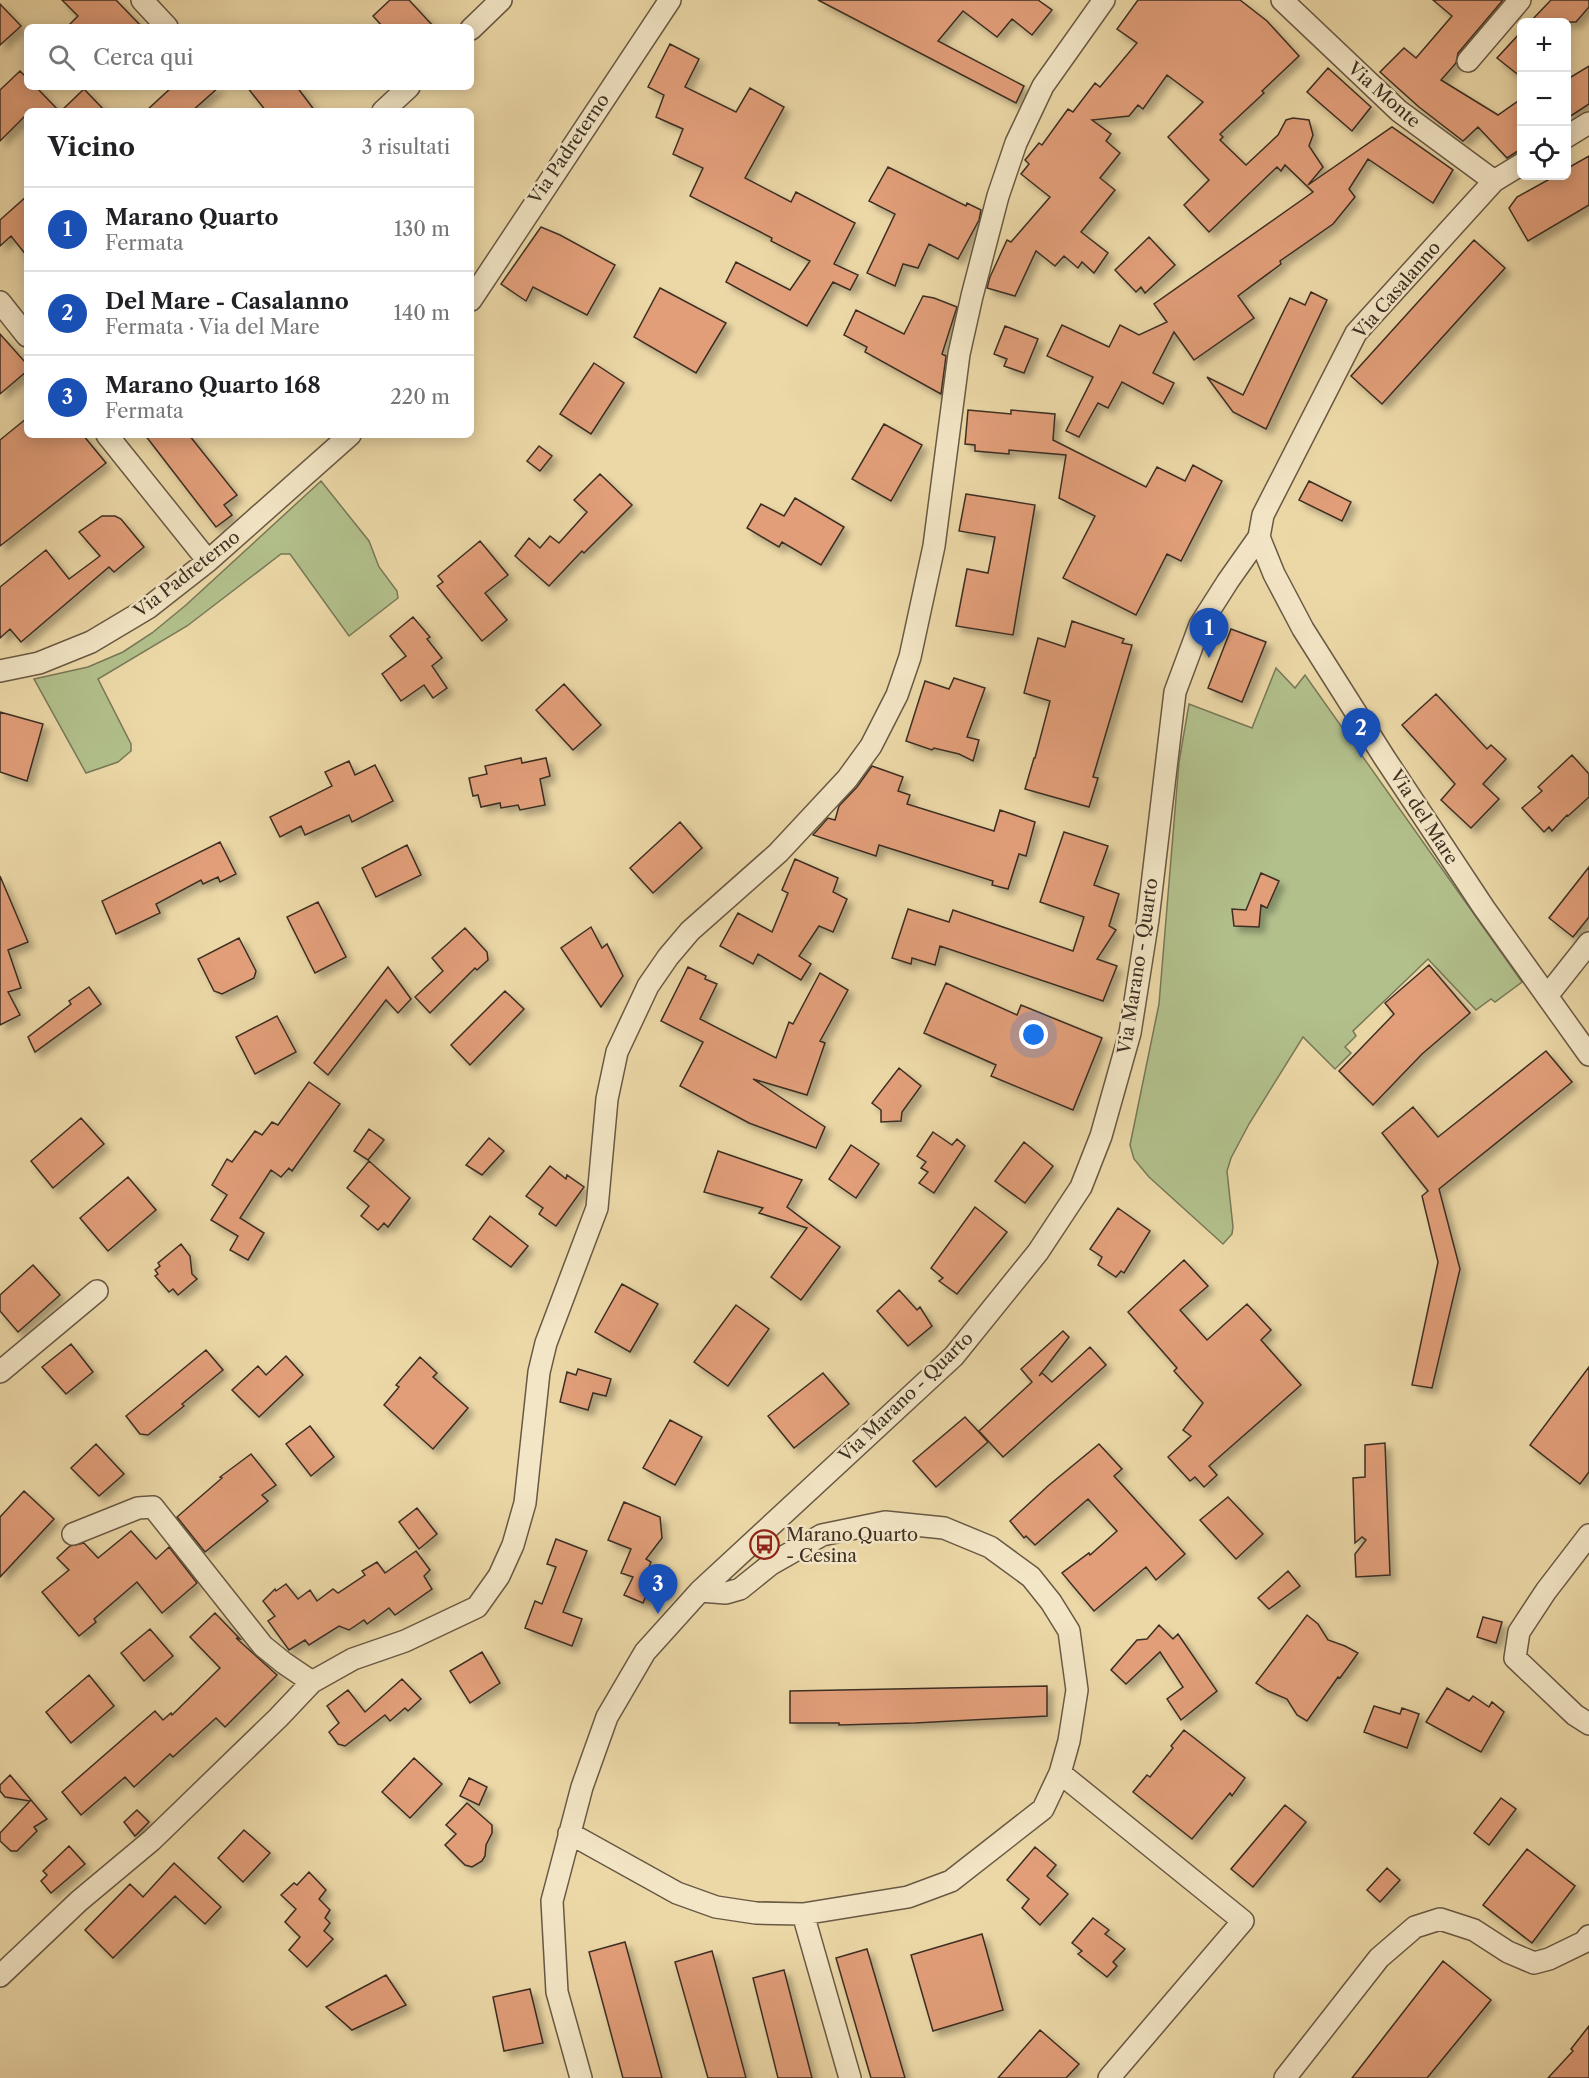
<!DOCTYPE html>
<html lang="it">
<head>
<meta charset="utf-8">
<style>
  :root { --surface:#fff; --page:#f2f2f2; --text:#202124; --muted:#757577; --line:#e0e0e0; --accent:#8f2418 }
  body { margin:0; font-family:"Libre Caslon Text",serif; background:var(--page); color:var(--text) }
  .controls { position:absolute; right:18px; top:18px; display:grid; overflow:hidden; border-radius:9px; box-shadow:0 3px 15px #0003 }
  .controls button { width:54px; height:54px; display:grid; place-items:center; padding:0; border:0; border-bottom:2px solid var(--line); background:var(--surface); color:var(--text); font:30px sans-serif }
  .you { position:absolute; left:1034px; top:1035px; width:21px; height:21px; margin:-15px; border:4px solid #fff; border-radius:50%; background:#1a73e8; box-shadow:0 0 0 9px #1a73e833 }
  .badge { display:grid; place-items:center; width:39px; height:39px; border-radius:50%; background:var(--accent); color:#fff; font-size:20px; font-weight:700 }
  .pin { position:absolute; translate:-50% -50px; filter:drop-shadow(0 2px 3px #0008) }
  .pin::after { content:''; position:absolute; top:32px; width:21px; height:18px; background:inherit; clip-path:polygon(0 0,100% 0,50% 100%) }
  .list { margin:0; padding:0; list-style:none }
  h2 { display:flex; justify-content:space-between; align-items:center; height:78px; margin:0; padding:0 24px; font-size:26px }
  h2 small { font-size:20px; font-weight:400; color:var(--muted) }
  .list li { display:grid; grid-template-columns:39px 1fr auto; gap:18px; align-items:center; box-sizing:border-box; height:84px; padding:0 24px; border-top:2px solid var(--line) }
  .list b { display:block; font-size:22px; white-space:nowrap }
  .list p { margin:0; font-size:20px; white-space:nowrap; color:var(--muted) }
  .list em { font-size:20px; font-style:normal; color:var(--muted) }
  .icon { flex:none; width:33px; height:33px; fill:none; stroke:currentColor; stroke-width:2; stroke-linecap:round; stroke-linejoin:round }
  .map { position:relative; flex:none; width:1589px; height:2078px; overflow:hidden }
  .search { position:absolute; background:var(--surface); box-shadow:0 3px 15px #0003; left:24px; top:24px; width:450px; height:66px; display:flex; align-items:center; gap:15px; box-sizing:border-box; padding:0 21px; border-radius:9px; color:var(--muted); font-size:22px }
  .panel { position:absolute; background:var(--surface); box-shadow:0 3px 15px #0003; left:24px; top:108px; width:450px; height:330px; border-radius:9px }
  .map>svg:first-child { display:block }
  .green { fill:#b2c08c; stroke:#787858; stroke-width:1.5 }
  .building { fill:#e19e79; stroke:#3d2f23; stroke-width:1.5; filter:url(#shadow) }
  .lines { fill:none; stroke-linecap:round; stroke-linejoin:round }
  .minor-casing { stroke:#695944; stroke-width:24 }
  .minor { stroke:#f3e6c6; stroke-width:21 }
  .labels { text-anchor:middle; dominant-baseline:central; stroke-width:5; stroke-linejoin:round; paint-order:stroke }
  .street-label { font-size:18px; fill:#3d2f23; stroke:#f3e6c6 }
  .poi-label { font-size:18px; fill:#3d2f23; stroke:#f3e6c6; text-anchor:start }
</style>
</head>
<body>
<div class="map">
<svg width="1589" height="2078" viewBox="0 0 1589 2078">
  <defs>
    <filter id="shadow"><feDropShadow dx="5.5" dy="5.5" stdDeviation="3" flood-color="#0004"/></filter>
  </defs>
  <rect width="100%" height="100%" fill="#ecd8a7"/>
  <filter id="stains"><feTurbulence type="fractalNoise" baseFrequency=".00333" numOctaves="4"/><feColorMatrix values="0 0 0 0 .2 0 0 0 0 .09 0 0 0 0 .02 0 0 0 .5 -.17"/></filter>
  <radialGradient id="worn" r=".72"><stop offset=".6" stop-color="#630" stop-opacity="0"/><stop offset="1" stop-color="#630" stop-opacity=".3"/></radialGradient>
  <path class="green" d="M321,481l48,60 10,26 18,24 1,7 -49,38 -59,-82h-9l-94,72 -89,53 33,65v7l-13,11 -32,11 -52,-94 54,-12 35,-15 29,-19 34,-28z
    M1276,668l19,20 10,-13 217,307 -27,20 -4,-3 -15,11 -48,-51 -75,72 3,5 -11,11 6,6 -16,16 -32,-32 -54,87 -18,34 -4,13 6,56 -1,7 -9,10 -74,-67 -15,-18 -4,-14 29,-141 20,-242 10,-58 63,24z"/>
  <path class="building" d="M62,0h54l26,27h-75l11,-11z
    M390,0h19l25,27h-51l-10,-11z
    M818,0h220l14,10 -20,25 -20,-16 -15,18 -34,-26 -25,30 86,45 -8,17z
    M1138,0h102l27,21 32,35 -37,35 2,2 -44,41 3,3 -3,3 26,25 32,-30 8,-15 7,-2 16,2 4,15 -4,11 14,21 -15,18 84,-58 61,43 -20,33 -65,-44 -19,30 6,8 -22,27 -53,37 1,3 -43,32 16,22 -60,42 -20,-28 -21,41 21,10 -11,21 -41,-22 -14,26 -10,-5 -19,34 -13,-6 27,-54 -46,-21 15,-31 47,22 11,-22 19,10 28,-13 -13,-18 159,-112 -28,-27 -4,6 -4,-4 -68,65 -25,-27 25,-25 -41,-43 35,-35 -36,-27 -24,34 -5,-4 -9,11 -37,4 19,14 -5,7 14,12 -20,25 15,12 -34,42 27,21 -14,20 -12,-11 -4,6 -14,-12 -9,10 -19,-15 -21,45 -28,-8 3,-11 17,-37 4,2 39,-45 -29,-23 8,-10 -4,-4 14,-17 3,2 26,-36 5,3 22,-29 5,4 37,-44 -20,-14z
    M1433,0h70l-45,53 -2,10 -15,17 57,35 23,-16v50l-14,9 -29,-31 -15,14 -44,-34 -39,-35 24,-24 12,10 36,-42z
    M1551,0h38v7l-13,15h-46z
    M0,4l21,22 -21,19z
    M1521,32v45l-24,-19z
    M670,44l29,15 -14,28 51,25 14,-24 34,19 -39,71 46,24 5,-10 59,31 -21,41 24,11 -8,15 -17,-8 -26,44 -81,-44 10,-20 54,28 20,-29 -39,-20 1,-3 -82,-42 13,-28 -30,-14 10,-25 -27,-12 8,-22 -16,-8z
    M1589,66v38l-23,15v-39z
    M1328,68l43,39 -19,24 -45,-39z
    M20,71l7,7v9h9l23,24h-32v3l-27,27v-51z
    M172,87h47l-27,24h-46z
    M247,87h50l18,24h-49z
    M84,89l21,22h-44z
    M1589,156v49l-61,36 -19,-33 8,-11 38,-21h11v-7z
    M888,167l78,39 1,-3 14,7 -2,10 -21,39 -29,-15 -11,24 -15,-4 -8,22 -28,-13 28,-59 -26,-13z
    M27,196v60l-16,-20 -11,10v-26z
    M541,227l19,8 55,30 -28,50 -54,-28 -7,14 -25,-17z
    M1149,237l26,28 -30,28 -4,-6 -5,5 -21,-22z
    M1474,240l31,28 -123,136 -31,-28z
    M660,288l66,35 -30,50 -62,-36z
    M1311,292l16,8 -61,129 -33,-17 -26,-35 36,18 47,-97 15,7z
    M923,296l11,2 23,9 -15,47 4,2 -5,38 -76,-42 2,-5 -23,-12 12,-25 48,24z
    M1005,326l33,13 -14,34 -20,-7 3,-7 -13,-5z
    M0,334l25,28 2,9 -27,23z
    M594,363l30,20 -33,51 -31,-20z
    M968,410l43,4v-4l44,4 -2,26 93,47 11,-20 28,14 8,-16 29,16 -41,80 -14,-7 -31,61 -73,-37 32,-62 -36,-18 7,-43 -57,-5v4l-34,-3v-6l-10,-1z
    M27,418v17h56l23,28 -106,83v-106z
    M884,424l38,21 -31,56 -39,-22z
    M145,435h44l48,60 -13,10 8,10 -16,12z
    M539,446l13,10 -12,15 -13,-10z
    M600,474l32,31 -48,48 -2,-2 -33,35 -34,-30 14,-18 11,10 10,-12 9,7 28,-31 -13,-12z
    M1309,481l42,21 -9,19 -43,-21z
    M966,494l69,11 -22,130 -57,-9 11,-57 21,4 7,-36 -36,-6z
    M795,498l49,29 -23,38 -39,-23 -3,5 -32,-19 14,-24 23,12z
    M102,516h13l6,3 23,28 -30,25 -5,-5 -88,75 -11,-13 -10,9v-51l46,-37 23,29 31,-23 -21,-24z
    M480,541l28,34 -23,18 22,27 -25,21 -45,-55 6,-4 -5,-6z
    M413,617l17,20 -3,2 15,19 -10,8 15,22 -14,10 -9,-13 -23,16 -19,-27 24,-18 -16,-20z
    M1072,621l52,18 -2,4 10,2 -39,132 5,1 -9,29 -64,-18 9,-31h1l15,-57 -26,-8 14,-55 27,9z
    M1231,629l35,13 -24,60 -34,-14z
    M954,678l31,10 -18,49 12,3 -6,21 -14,-7 -25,-6 -2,2 -26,-9 19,-60 24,8z
    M564,684l37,41 -28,25 -37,-40z
    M1436,694l51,55 4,-4 15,14 -23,25 16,15 -28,29 -30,-28 14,-16 -53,-59z
    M0,712l43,12 -16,57 -27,-9z
    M1572,755l17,19v23l-21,19 -1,-1 -15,16 -3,-4 -5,5 -22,-24 20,-17 -4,-4z
    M521,758l1,5 24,-5 4,18 -10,3 5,26 -25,5 -2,-5 -17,3 -1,-5 -19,4 -3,-12 -5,1 -4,-18 18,-4 -2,-8z
    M349,761l6,14 20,-10 18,36 -41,21 -3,-7 -44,20 -4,-9 -21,11 -10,-20 62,-31 -7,-14z
    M872,766l31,11 -5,14 12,4 -3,9 87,27 6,-21 35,12 -9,34 -7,-2 -11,35 -16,-4 1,-4 -114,-36 -3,11 -63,-21 15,-17 7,2 4,-14 18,-19z
    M680,822l22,26 -49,45 -23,-25z
    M1064,832l44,14 -14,39 25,9 -10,32 7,4 -19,29 20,7 -14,35 -163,-55 -5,19 -23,-7 -1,6 -19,-6 16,-49 41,13 4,-12 120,41 11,-34 -44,-15z
    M220,842l16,32 -16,8 -2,-5 -15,7 -2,-4 -45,24 4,9 -44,21 -14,-33z
    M407,845l14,30 -45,22 -14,-29z
    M795,859l43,19 -5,14 14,7 -14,33 -14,-6 -20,30 12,8 -10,16 -43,-26 -5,10 -33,-18 18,-33 34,19 16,-39 -6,-3z
    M1589,867v50l-16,20 -24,-19z
    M1261,873l18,8 -12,27 -6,-3 -2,22 -25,-1 -2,-17 14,1z
    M0,876l28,66 -20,8 13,38 -13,4 12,23 -20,10z
    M318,902l28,55 -31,16 -28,-56z
    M591,927l11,21 5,-4 16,32 -22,31 -40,-59z
    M465,928l22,24 1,8 -11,10 -2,-2 -45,45 -15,-16 28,-26 -11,-13z
    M239,938l17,33 -2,7 -32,16 -8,-3 -16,-32z
    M1429,965l41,48 -48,41 -49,51 -34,-34 55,-57 -9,-11z
    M388,967l23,32 -13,14 -12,-13 -58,75 -14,-12z
    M688,967l18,9 -1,3 12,5 -17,35 76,39 13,-36 4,2 27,-51 28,17 -28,51 5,2 -18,52 -54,-16 72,48 -9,21 -67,-25 -69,-37 23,-44 -42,-21z
    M946,983l71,32 4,-10 81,33 -29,72 -82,-34 5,-11 -72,-32z
    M89,987l12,17 -66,48 -7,-15 43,-33 -2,-3z
    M505,991l19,18 -54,56 -19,-20z
    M277,1016l19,36 -41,22 -19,-37z
    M1546,1051l26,31 -133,107 21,80 -28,119 -20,-3 26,-123 -16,-66 6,-5 -46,-58 31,-26 25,30z
    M899,1068l22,18 -19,26 -1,9 -20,1v-12l-9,-7z
    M309,1082l31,22 -48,67 -3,-3 -8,9 -10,-7 -31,48 24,15 -16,27 -18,-10 8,-14 -27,-16 16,-25 -15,-10 15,-26 5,3 23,-31 7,4 10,-13 6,3z
    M81,1118l23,26 -51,44 -22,-27z
    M369,1129l15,11 -16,20 -14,-9z
    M933,1132l19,13 5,-6 8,7 -31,47 -15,-10 9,-11 -7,-4 5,-6 -9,-6z
    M489,1138l15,13 -22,24 -16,-10z
    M1024,1142l29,24 -28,37 -30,-22z
    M851,1145l28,19 -23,34 -27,-19z
    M718,1151l84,29 -15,27 53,40 -39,53 -30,-23 36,-49 -48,-15 4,-5 -59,-16z
    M369,1161l41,37 -22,29 -4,-4 -6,7 -17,-14 8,-10 -22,-18z
    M550,1166l16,13 1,-4 17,12 -28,39 -17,-12 4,-6 -17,-12z
    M128,1177l28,33 -48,41 -28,-33z
    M975,1207l32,25 -50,62 -18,-13 4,-3 -12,-10z
    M1118,1208l32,23 -26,42 -3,-2 -5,6 -18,-12 4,-8 -12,-8z
    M490,1216l38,30 -17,21 -38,-28z
    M181,1244l9,12 2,18 5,5 -19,16 -5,-6 -4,3 -14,-16 3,-2 -3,-4 5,-4 -2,-3z
    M1184,1260l24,26 -28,24 27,30 40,-36 24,26 -10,10 40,45 -92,81 8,9 -13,12 -9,-10 -5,4 -22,-24 23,-21 -8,-6 20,-27 -29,-32 3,-3 -49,-56z
    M33,1265l27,30 -42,37 -18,-21v-16z
    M622,1284l36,20 -28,48 -35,-20z
    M899,1290l18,20 3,-3 12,19 -24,20 -31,-35z
    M736,1305l33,24 -41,57 -34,-24z
    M1063,1331l6,6 -30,39 3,-3 10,9 38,-35 16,18 -103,92 -24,-26 53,-49 -11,-13z
    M71,1344l22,28 -27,22 -24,-27z
    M206,1350l17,20 -41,34 2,2 -36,29 -8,-1 -14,-18z
    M286,1356l17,19 -44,42 -27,-27 26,-24 8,9z
    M420,1357l17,16 -4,4 35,31 -35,41 -49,-44 15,-18 -3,-2z
    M1589,1367v105l-9,12 -50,-39z
    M578,1369l33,10 -5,17 -13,-3 -5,17 -28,-8 7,-30 9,3z
    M823,1373l26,31 -55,44 -26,-32z
    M965,1417l23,25 -52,45 -23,-26z
    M670,1420l32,17 -27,48 -32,-17z
    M310,1426l24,31 -23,19 -25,-32z
    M1385,1443l5,132 -34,2 -1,-23 11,-14 -4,-3 -7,6 -2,-65 12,-1v-32z
    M96,1444l28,30 -25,22 -28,-28z
    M1099,1444l23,25 -8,7 71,78 -29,26 -10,-13 -52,44 -32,-38 27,-20 1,2 27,-24 -29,-32 -53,46 -9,-9 -2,2 -14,-17 38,-35z
    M251,1454l25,31 -14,10 6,6 -63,51 -28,-35 45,-39 -2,-1z
    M24,1491l30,28 -54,58v-60z
    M1228,1497l35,37 -27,25 -36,-39z
    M624,1502l36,15 2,21 -16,21 5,3 -5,12 8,3 -11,26 -19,-8 9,-18 -12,-4 10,-24 -23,-9z
    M417,1508l20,26 -18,15 -20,-27z
    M131,1531l25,28 13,-12 28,36 -35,30 -25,-31 -43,37 2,3 -17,14 -37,-44 27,-22 -12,-12 13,-12 14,-3 14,15z
    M556,1539l31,12 -24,61 19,7 -10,27 -47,-18 10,-27 7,3 14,-37 -9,-3z
    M416,1551l14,19 -6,6 8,13 -37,26 -6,-7 -22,16 -3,-4 -15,10 -10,-4 -30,19 -4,-5 -16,10 -21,-29 7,-5 -12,-15 12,-12 1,2 10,-7 12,15 12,-9 7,11 16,-12 5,4 27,-18 -3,-4 15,-9 8,11z
    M1288,1571l12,15 -31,23 -11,-11z
    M215,1613l25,26 -4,-1 41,37 -52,52 -9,-9 -43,39 -3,-3 -36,33 -9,-10 -44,38 -19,-23 93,-81 8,9 8,-7 1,2 48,-47 -30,-31z
    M1307,1615l11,9 10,16 17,6 13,7 -18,25 -2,-1 -31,44 -10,-6 -10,-16 -19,-8 -12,-8z
    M1483,1617l19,5 -6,21 -19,-6z
    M1159,1625l14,14 5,-5 39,57 -36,29 -14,-21 16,-12 -23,-35 -34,32 -15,-14 26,-30 10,-1z
    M150,1629l23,27 -29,25 -23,-28z
    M482,1652l18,31 -30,20 -20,-32z
    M89,1675l25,31 -43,37 -25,-31z
    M402,1679l19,20 -13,12 -3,-3 -15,13 -5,-6 -40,31 -7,-2 -9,-12 10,-9 -12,-17 21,-16 17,22z
    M1047,1686v30l-132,7 -76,2v-2h-49v-32z
    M1447,1688l22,13 4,-5 16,11 3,-5 12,10 -23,40 -55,-30z
    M1374,1706l26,8 2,-6 17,6 -12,34 -43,-16z
    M1184,1730l61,48 -13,18 -2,-3 -38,46 -59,-47 14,-17 3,2 23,-29 -2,-2z
    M414,1758l28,26 -32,34 -28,-26z
    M10,1775l37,44 -13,8 3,4 -20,20h-6l-11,-10v-8l30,-32 -25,-4 -5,-6v-6z
    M469,1778l18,9 -8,18 -19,-9z
    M1501,1798l15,11 -27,36 -15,-12z
    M467,1803l25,22v8l-6,12 -1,11 -3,5 -10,6 -7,-2 -20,-20 11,-11 -10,-9z
    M1285,1805l21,17 -53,65 -22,-18z
    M137,1810l12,12 -14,14 -11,-14z
    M244,1830l26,23 -27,29 -25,-24z
    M69,1846l16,18 -34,29 -10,-12 6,-6 -4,-4z
    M1035,1847l21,18 -9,11 21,18 -28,31 -18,-17 7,-9 -22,-19z
    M1527,1849l48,37 -43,57 -49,-38z
    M174,1863l47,44 -16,17 -30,-28 -62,62 -28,-28 45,-46 13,13z
    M1387,1868l13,12 -20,22 -13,-12z
    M309,1872l17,18 -7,9 11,11 -5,8 5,5 -6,8 9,8 -26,28 -18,-17 11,-13 -15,-15 11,-13 -15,-14 13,-12 3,2z
    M1093,1918l16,12 -4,4 20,15 -12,13 4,4 -10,11 -29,-23 4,-3 -10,-8z
    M982,1934l21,76 -70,21 -22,-76z
    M625,1942l37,136h-39l-34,-126z
    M867,1949l38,129h-34l-35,-120z
    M712,1951l34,127h-38l-33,-116z
    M1443,1961l48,39 -64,78h-75z
    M784,1970l28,108h-34l-25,-100z
    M386,1975l20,30 -54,25 -26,-23z
    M530,1989l13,54 -39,8 -11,-54z
    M1589,2026v52h-41l25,-27 -2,-2z
    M1040,2030l39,34 -13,14h-68z"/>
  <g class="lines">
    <defs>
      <path id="minor" d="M142,0l25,27
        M1282,0l117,111 95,70
        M471,29l30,-29
        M1468,61l52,-61
        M383,111l26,-24
        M1566,137l23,-14
        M471,300l199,-300
        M0,302l27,34
        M107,435l101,126
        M1259,537l15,37 29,55 81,128 100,151 105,147
        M0,671l39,-8 52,-21 57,-34 60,-47 142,-126
        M1547,996l42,-53
        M0,1372l97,-81
        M73,1534l65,-26 15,-1 110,139 21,17 28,19
        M1589,1535l-43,56 -27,41 -4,26 60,57 14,9
        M1060,1773l183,148 -134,157
        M569,1833l108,60 39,14 40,6 47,1 105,-17 43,-16 92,-72 17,-36 9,-32 8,-51 -8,-59 -18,-29 -20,-25 -41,-30 -46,-19 -59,-6 -63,13 -51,29 -31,25 -14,4 -26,-2
        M803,1914l47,164
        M0,1976l79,-75 73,-61 126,-122 34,-36 41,-23 52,-18 72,-34 22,-31 14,-31 12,-42 14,-131 7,-29 51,-135 10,-109 10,-47 31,-66 20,-29 22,-26 88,-78 69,-74 24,-33 26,-51 13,-38 24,-111 25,-192 13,-58 26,-100 18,-53 27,-57 61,-86
        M581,2078l-24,-86 -5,-91 30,-114 25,-70 38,-65 55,-61 254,-235 84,-104 43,-65 20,-51 29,-103 18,-114 27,-227 25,-67 28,-44 31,-44 4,-22 93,-182 138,-152 28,-17
        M1285,2078l94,-120 36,-31 25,-8 34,11 34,22 26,11 15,-4 35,-17 5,-6"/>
    </defs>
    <use href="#minor" class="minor-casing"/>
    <use href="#minor" class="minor"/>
  </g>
  <defs>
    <symbol id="bus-ring" viewBox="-11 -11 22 22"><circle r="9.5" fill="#f3e6c6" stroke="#8f2418" stroke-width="1.5"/><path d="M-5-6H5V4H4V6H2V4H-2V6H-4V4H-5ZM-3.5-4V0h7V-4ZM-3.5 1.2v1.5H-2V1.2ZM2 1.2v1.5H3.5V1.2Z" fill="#8f2418"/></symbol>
  </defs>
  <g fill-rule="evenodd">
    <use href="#bus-ring" x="748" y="1528" width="33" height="33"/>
  </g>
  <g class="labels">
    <g class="street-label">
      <text transform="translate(1384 95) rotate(41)">Via Monte</text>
      <text transform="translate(569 149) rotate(-56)">Via Padreterno</text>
      <text transform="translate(1397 290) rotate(-49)">Via Casalanno</text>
      <text transform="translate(187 574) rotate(-38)">Via Padreterno</text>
      <text transform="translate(1424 817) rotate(57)">Via del Mare</text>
      <text transform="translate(1138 966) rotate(-81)">Via Marano - Quarto</text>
      <text transform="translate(906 1397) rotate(-44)">Via Marano - Quarto</text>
    </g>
    <g class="poi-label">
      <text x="786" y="1535">Marano Quarto<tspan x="786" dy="21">- Cesina</tspan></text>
    </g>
  </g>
  <rect width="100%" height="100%" filter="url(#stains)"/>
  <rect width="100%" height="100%" fill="url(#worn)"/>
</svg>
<div class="controls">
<button>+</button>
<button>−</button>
<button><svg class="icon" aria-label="locate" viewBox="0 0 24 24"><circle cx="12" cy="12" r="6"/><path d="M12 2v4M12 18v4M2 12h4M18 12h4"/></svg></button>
</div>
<div class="you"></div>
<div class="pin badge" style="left:1209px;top:658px;background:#1a4fb4">1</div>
<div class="pin badge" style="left:1361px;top:758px;background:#1a4fb4">2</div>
<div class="pin badge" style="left:658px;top:1614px;background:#1a4fb4">3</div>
<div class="search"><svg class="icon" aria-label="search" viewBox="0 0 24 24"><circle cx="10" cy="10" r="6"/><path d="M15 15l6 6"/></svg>Cerca qui</div>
<section class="panel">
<h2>Vicino<small>3 risultati</small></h2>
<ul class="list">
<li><span class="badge" style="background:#1a4fb4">1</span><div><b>Marano Quarto</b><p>Fermata</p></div><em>130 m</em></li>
<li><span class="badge" style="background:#1a4fb4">2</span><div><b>Del Mare - Casalanno</b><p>Fermata · Via del Mare</p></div><em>140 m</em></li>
<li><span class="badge" style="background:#1a4fb4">3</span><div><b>Marano Quarto 168</b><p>Fermata</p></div><em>220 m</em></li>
</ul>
</section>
</div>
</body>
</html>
